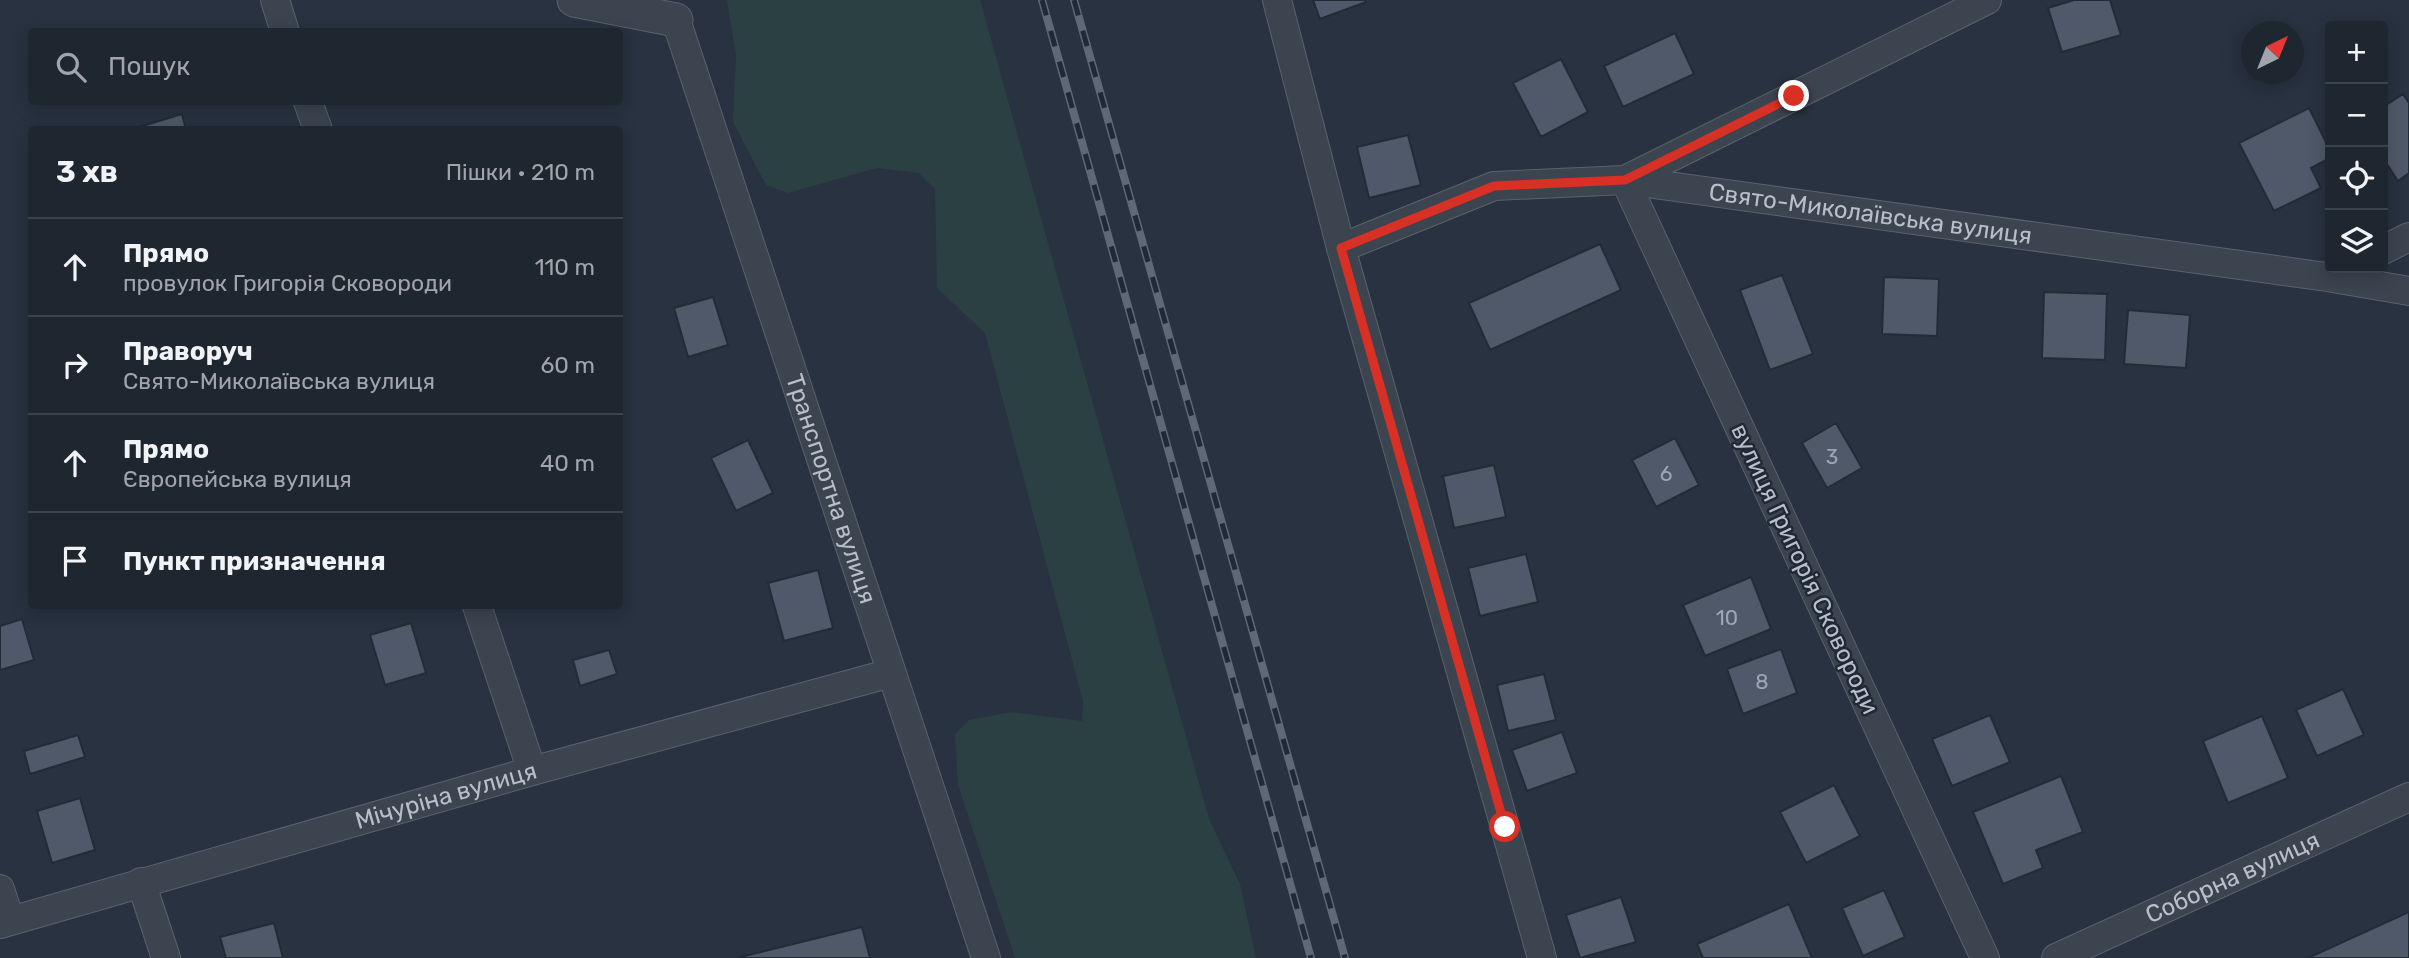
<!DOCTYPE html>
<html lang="uk">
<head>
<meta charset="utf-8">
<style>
  :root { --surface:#1e2630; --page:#262e38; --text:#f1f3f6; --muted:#a1a5ab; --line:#3c434c }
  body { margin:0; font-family:Rubik,sans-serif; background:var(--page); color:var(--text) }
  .controls { position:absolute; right:21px; top:21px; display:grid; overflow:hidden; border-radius:7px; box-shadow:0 4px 18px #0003 }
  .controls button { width:63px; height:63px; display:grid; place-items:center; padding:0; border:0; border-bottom:2px solid var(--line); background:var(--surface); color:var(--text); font:35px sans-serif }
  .compass { position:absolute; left:2241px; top:21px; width:63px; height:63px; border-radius:50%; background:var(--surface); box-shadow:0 4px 18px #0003; rotate:43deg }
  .stop { position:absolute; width:21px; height:21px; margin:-16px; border:5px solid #d93025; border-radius:50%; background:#fff }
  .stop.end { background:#d93025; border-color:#fff; box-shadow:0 2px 7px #0008 }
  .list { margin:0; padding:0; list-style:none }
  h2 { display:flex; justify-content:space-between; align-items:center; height:91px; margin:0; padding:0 28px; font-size:30px }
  h2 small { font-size:23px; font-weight:400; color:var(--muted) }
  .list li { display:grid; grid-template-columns:46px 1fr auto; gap:21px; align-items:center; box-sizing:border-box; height:98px; padding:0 28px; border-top:2px solid var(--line) }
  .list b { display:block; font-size:26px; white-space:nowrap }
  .list p { margin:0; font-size:23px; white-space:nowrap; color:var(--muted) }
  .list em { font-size:23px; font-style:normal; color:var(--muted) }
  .icon { flex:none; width:38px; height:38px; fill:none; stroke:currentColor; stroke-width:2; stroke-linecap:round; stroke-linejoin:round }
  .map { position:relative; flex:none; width:2409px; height:958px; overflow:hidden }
  .search { position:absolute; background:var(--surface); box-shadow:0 4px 18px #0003; left:28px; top:28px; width:595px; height:77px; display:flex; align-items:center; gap:18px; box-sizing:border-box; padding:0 24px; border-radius:7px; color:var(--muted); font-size:26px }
  .panel { position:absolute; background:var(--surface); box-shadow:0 4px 18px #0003; left:28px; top:126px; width:595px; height:483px; border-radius:7px }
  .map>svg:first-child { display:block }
  .green { fill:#2b4042 }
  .building { fill:#4f5969; stroke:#232b37; stroke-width:2 }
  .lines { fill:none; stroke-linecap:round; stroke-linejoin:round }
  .minor-casing { stroke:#5a626d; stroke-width:30 }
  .tertiary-casing { stroke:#5a626d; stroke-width:35 }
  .minor { stroke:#3c4450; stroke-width:28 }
  .tertiary { stroke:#3c4450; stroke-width:33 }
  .rail-casing { stroke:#5f6877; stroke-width:8 }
  .rail { stroke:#212936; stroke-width:5; stroke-dasharray:16; stroke-linecap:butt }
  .route { stroke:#d93025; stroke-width:9 }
  .labels { text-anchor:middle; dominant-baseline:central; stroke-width:5; stroke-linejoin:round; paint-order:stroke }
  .number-label { font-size:21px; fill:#9ea6b2 }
  .street-label { font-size:24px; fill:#b9bfca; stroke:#212936 }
</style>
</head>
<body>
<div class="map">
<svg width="2409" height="958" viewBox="0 0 2409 958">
  <rect width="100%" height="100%" fill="#283240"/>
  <path class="green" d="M727,0h253l229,819 31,65 16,74h-241l-57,-173 -3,-51 14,-14 42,-8 71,9 1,-20 -98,-368 -48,-45 -2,-99 -16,-16 -42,-5 -89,25 -22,-8 -33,-63 3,-67z"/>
  <path class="building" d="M1313,0h53v2l-46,17z
    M2074,0h36l11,35 -59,17 -14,-44z
    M1675,33l19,41 -71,33 -19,-41z
    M1561,59l27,53 -47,25 -28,-54z
    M2403,94l6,9v70l-11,8 -15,-23v-51z
    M2309,108l21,42v8l-19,10 10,20 -47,23 -35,-68z
    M182,114l4,16h-46l-1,-3z
    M1408,135l13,50 -52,13 -12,-51z
    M1600,244l21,46 -131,60 -21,-47z
    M1782,275l31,79 -43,16 -30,-80z
    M1884,277l55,2 -2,57 -55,-2z
    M2044,292l63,2 -2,66 -63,-2z
    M713,297l15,48 -40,12 -14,-49z
    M2128,310l62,5 -4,53 -62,-4z
    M1836,423l26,45 -35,20 -25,-45z
    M1675,438l24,47 -43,22 -24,-47z
    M748,440l25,53 -37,18 -25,-53z
    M1494,465l12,52 -52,11 -11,-52z
    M1526,554l12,48 -58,14 -12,-48z
    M818,570l15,58 -49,13 -16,-58z
    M1751,577l20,52 -66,27 -22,-51z
    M22,619l12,41 -34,10v-44z
    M411,623l15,50 -41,12 -15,-50z
    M1781,649l16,44 -54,21 -16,-45z
    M609,650l8,24 -37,12 -7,-26z
    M1544,674l12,46 -48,11 -11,-46z
    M2343,689l21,46 -47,21 -21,-46z
    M1990,715l20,47 -58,24 -20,-47z
    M2262,716l26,62 -60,25 -25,-62z
    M1562,732l15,41 -50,18 -15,-41z
    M78,735l7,22 -55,17 -6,-23z
    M2061,776l22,56 -47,18 7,18 -40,16 -30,-72z
    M1834,785l26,51 -54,27 -26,-51z
    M80,798l15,52 -43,13 -15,-52z
    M1884,890l21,47 -42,19 -21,-48z
    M1621,897l15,45 -56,16 -14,-43z
    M1789,904l23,54h-109l-6,-14z
    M2409,912v46h-101z
    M274,923l9,35h-57l-6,-21z
    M862,927l8,31h-133z"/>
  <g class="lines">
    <defs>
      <g id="minor">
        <path d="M275,0l10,32"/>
        <path d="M1277,0l64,248 201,710"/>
        <path id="s1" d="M676,20l310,938"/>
        <path d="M308,102l10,28"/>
        <path id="s2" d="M1341,248l153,-62 131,-6 702,97 82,14"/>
        <path d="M2383,250l26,-13"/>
        <path d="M477,606l55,165"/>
        <path d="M141,882l25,76"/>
        <path d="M0,889l10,31"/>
        <path id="s3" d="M0,924l532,-153 359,-98"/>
        <path d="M1985,958l-360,-778 362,-180"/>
        <path id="s4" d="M2056,958l353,-161"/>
      </g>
      <path id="tertiary" d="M574,0l102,20"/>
    </defs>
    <use href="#minor" class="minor-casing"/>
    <use href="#tertiary" class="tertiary-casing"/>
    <use href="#minor" class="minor"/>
    <use href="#tertiary" class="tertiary"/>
    <defs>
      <path id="rail" d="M1042,0l269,958
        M1074,0l271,958"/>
    </defs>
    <use href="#rail" class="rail-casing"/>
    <use href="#rail" class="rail"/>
  </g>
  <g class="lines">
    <path class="route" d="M1505,827l-164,-579 153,-62 131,-6 169,-84"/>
  </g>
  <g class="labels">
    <g class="number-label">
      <text x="1832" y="456">3</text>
      <text x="1666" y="473">6</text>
      <text x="1727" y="617">10</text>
      <text x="1762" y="681">8</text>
    </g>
    <g class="street-label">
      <text stroke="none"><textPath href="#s2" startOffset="544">Свято-Миколаївська вулиця</textPath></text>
      <text stroke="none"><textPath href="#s1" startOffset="494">Транспортна вулиця</textPath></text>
      <text transform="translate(1805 569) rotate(65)">вулиця Григорія Сковороди</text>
      <text stroke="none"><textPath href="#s3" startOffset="464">Мічуріна вулиця</textPath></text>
      <text stroke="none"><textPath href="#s4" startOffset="194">Соборна вулиця</textPath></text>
    </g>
  </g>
</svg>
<div class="controls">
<button>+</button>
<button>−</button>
<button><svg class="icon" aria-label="locate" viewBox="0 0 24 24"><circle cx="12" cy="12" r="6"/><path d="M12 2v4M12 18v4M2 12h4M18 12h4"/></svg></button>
<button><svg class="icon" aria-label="layers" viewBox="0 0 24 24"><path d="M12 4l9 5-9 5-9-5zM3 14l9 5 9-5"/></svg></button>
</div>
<svg class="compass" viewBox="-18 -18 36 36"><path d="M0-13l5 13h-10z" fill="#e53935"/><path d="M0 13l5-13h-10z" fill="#a1a5ab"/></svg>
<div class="stop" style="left:1505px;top:827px"></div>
<div class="stop end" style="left:1794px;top:96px"></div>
<div class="search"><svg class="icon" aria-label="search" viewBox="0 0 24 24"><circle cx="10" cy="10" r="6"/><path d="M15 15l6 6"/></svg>Пошук</div>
<section class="panel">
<h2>3 хв<small>Пішки · 210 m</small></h2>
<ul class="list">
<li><svg class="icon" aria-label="ahead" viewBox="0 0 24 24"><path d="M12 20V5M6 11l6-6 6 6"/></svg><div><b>Прямо</b><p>провулок Григорія Сковороди</p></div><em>110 m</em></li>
<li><svg class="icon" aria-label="right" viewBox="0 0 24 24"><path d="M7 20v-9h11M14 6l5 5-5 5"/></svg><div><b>Праворуч</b><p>Свято-Миколаївська вулиця</p></div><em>60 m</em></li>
<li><svg class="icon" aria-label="ahead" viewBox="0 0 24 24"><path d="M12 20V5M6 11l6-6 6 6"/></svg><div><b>Прямо</b><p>Європейська вулиця</p></div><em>40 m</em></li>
<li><svg class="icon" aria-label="arrive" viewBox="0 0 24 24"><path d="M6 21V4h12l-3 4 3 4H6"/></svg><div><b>Пункт призначення</b></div></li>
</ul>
</section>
</div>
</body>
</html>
